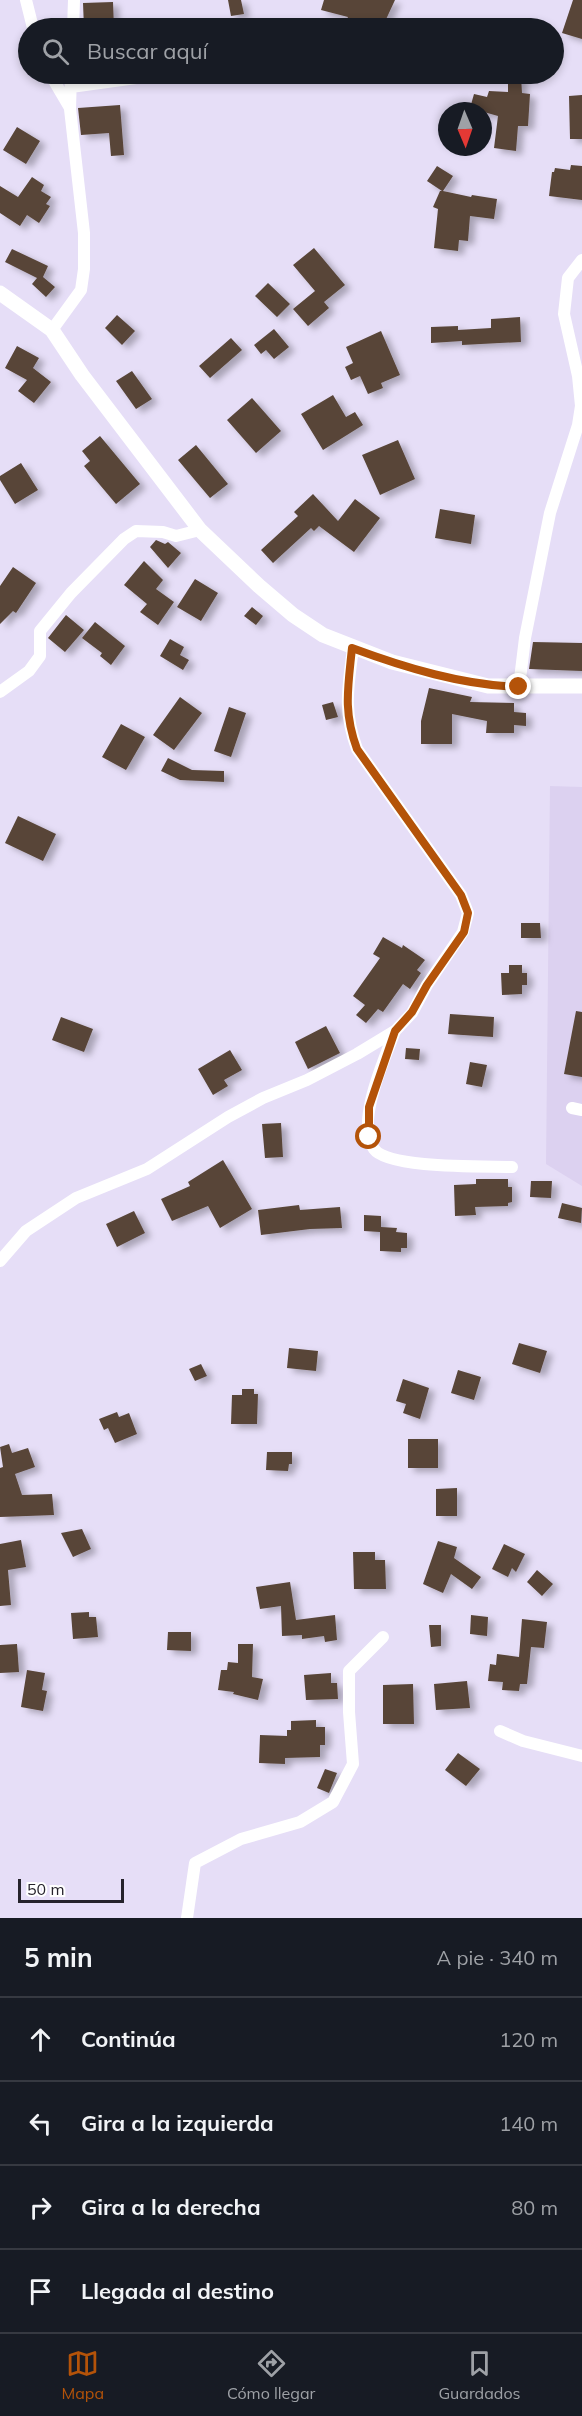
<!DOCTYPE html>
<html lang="es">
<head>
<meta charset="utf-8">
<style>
  :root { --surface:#171b24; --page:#242831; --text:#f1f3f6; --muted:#9ea1a6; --line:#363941; --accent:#b45309 }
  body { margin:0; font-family:Mulish,sans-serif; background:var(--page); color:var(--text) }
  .compass { position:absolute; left:438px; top:102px; width:54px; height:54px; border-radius:50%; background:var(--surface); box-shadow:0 3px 9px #0003; rotate:178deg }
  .scale { position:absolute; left:18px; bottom:15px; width:106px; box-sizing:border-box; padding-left:6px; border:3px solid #26232c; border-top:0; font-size:16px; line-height:21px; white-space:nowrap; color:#26232c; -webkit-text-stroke:4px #fff; paint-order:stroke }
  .stop { position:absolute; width:18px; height:18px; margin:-14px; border:4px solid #b45309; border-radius:50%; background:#fff }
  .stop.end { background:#b45309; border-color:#fff; box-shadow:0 2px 6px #0008 }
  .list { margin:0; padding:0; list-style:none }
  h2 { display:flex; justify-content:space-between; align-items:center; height:78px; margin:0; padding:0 24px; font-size:26px }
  h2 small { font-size:20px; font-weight:400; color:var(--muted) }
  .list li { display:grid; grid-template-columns:39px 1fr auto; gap:18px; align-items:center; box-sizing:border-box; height:84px; padding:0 24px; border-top:2px solid var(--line) }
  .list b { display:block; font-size:22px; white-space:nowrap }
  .list em { font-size:20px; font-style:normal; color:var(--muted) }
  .icon { flex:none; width:33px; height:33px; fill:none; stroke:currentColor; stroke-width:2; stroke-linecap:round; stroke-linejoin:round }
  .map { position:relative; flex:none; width:582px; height:1918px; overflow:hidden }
  .search { position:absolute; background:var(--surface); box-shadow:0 3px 9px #0003; left:18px; right:18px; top:18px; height:66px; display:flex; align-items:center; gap:15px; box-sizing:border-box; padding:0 21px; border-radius:33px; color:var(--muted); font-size:22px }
  .sheet { height:414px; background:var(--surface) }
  nav { display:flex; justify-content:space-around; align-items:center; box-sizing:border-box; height:84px; border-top:2px solid var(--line); background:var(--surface); font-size:16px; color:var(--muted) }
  nav a { display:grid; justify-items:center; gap:3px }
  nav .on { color:var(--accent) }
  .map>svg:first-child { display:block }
  .built { fill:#dcd1f0 }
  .building { fill:#584538; filter:url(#shadow) }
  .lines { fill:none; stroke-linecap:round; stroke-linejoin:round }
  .minor { stroke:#fff; stroke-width:12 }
  .tertiary { stroke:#fff; stroke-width:15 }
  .route { stroke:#b45309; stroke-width:8 }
</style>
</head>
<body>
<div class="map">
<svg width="582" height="1918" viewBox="0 0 582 1918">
  <defs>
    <filter id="shadow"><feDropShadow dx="6" dy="4" stdDeviation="3" flood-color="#0004"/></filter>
  </defs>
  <rect width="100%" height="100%" fill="#e6def7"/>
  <path class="built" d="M550,786l32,1v399l-36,-22z"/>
  <path class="building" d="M228,0h13l3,14 -13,2z
    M324,0h71l-13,28h-40l6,-11 -27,-7z
    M573,0h9v39l-20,-6z
    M113,2l1,26h-30l-1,-25z
    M508,76h13l1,17 8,1 -2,32h-10l-2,25 -22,-3 4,-32 -28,-8 4,-14 13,3 2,-6 19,1z
    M582,95v44h-12l-1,-43z
    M120,105l4,50 -13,1 -2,-23 -28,2 -3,-27z
    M17,127l23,14 -14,23 -23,-14z
    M571,165l11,1v34l-33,-4 3,-24h2l1,-4 15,2z
    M437,166l16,10 -10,15 28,6 1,-2 25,4 -3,20 -24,-3 -2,25 -9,-1 -1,11 -24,-3 4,-39 -5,-2 7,-16h2l-15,-10z
    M32,177l12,8 -3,6 10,6 -5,7 4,2 -11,17 -12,-8 -7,11 -20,-13v-27l18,11z
    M314,248l31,37 -21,17 5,6 -21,18 -15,-17 22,-18 -22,-26z
    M12,249l36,17 -5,11 12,10 -9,10 -14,-13 5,-6 -32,-16z
    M268,283l22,21 -13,13 -22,-21z
    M117,315l18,16 -13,14 -17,-17z
    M520,317l1,25 -59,3v-4l-31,2v-16l27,-1v4l33,-2v-9z
    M274,329l15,18 -15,12 -8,-9 -5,4 -7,-9z
    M381,331l19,44 -19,8 2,5 -15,6 -8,-18 -9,4 -6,-13 8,-4 -7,-16z
    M231,338l11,12 -32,28 -11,-12z
    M17,346l22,12 -6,10 18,14 -17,21 -16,-12 9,-11 -22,-12z
    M132,371l20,28 -16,10 -20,-28z
    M333,395l13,22 9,-5 8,13 -40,25 -22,-36z
    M252,398l29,33 -25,22 -29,-33z
    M100,436l40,48 -24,20 -32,-38 6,-5 -8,-10z
    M398,440l17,39 -35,16 -18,-40z
    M196,445l32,39 -18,14 -32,-38z
    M21,463l17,27 -23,14 -15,-24v-4z
    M313,494l25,27 17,-22 25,19 -26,34 -35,-26 -5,5 -3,-3 -38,35 -12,-13 37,-34 -4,-4z
    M440,509l35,6 -4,29 -36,-6z
    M156,540l9,4 3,-2 13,11 -13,15 -18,-21z
    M144,561l19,19 -7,9 18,13 -16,23 -18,-13 7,-8 -23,-19z
    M13,567l23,16 -20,30 -3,-2 -13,13v-38z
    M195,579l23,14 -17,28 -24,-14z
    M252,607l11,9 -7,9 -12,-9z
    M66,615l18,15 -19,22 -17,-14z
    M95,622l30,24 -14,19 -11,-9 2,-3 -20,-15z
    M170,639l14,8 -4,8 9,5 -6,10 -23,-14z
    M533,642l49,1v28l-53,-2z
    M429,688l43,9 -2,5 44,1v9l12,1v13l-12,-1v8h-28l1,-12 -35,-7v30h-31v-23z
    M180,697l22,16 -28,37 -21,-15z
    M333,702l5,15 -12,3 -4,-15z
    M229,707l17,6 -15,44 -17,-6z
    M121,724l24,13 -19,33 -24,-13z
    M168,758l24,12 32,1v11l-44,-2 -19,-9z
    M18,816l38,18 -13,27 -38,-18z
    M521,923h19l1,15h-20z
    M383,937l19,11 1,-3 22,15 -8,10 4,3 -11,16 -7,-5 -20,28 -5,-3 -12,14 -10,-8 9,-10 -12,-9 27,-38 -7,-4z
    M509,965h13v8h5v12h-5v9l-20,1 -1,-22h8z
    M576,1011l6,1v65l-18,-3z
    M450,1014l44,3 -1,20 -45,-3z
    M61,1017l32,12 -9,23 -32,-12z
    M326,1026l14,27 -32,16 -13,-27z
    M406,1048l14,1 -1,11 -14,-1z
    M230,1050l12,20 -18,10 4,6 -15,9 -15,-26z
    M470,1062l17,3 -5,22 -16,-3z
    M281,1123l2,34 -18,1 -3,-34z
    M223,1160l29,49 -32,19 -12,-22 -36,15 -11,-22 29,-13 -2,-4z
    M476,1179h32v8h4v15l-4,1v3l-33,1 1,8 -21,1 -1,-31 22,-1z
    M531,1181h21l-1,17 -21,-1z
    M562,1203l20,5 -1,15 -23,-5z
    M299,1205l1,5 40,-3 2,21 -32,1 -49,6 -3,-25z
    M134,1211l11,22 -28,14 -11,-23z
    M364,1215l17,1v11l16,1 -1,4 11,1v15h-6v4l-21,-1v-19l-16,-1z
    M519,1343l28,8 -7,22 -28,-9z
    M289,1348l29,3 -2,20 -29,-3z
    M201,1364l6,12 -12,5 -6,-12z
    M458,1370l23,7 -7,23 -23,-7z
    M403,1379l26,9 -9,31 -17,-6 3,-9 -10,-3z
    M242,1389h12v5h4l-1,30h-26l1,-29h10z
    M117,1412l2,5 10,-4 8,21 -22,9 -7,-15 -4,2 -5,-11z
    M408,1439h30v29h-30z
    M9,1444l3,9 16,-5 7,19 -20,7 7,21 30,-1 2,21 -54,2v-49l3,-1 -3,-20z
    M267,1452h25v12h-3l-1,7 -22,-1z
    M457,1488v28h-21v-27z
    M82,1529l9,20 -18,8 -12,-24z
    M21,1540l5,27 -18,3 3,35 -11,1v-62z
    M438,1541l19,6 -3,11 27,19 -9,12 -21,-15 -8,19 -20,-9z
    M504,1544l21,10 -9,18 -4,-4 -4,9 -16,-8z
    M353,1552h22v8h10l1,29h-32z
    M537,1570l16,14 -11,12 -15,-14z
    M290,1582l6,38 39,-5 2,25 -12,2 -1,-6 -22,3v-4l-20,1 -1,-30 -21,3 -4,-22z
    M89,1612v5h7l2,20 -25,2 -2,-26z
    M471,1615l17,2 -1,19 -17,-2z
    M522,1619l25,3 -3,26 -13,-1 -4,37h-7l-1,7 -17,-1 1,-8 -15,-1 2,-17 6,1 1,-11 22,3z
    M429,1625h12v21l-10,1z
    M168,1632h23v19l-24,-1z
    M17,1644l2,28 -19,1v-28z
    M238,1644h15l-1,33 11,2 -5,21 -25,-6 1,-2 -16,-2 3,-20h6l1,-8 10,1z
    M27,1670l18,3 -3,17 5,1 -4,20 -22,-4z
    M331,1673v10h6l1,16 -32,1 -2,-25z
    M467,1681l3,27 -34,2 -2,-26z
    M413,1684l1,40h-31v-39z
    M316,1720v7h9v18h-5v12l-35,1v6l-26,-1 1,-28 27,1v-6h4v-9z
    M458,1753l22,16 -14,17 -21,-16z
    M325,1769l12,4 -8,20 -12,-5z"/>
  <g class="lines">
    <path class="minor" d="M26,0l7,28
      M73,28l1,-28
      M50,74l20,34
      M71,87l94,-13
      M52,330l29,-40 3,-21v-36l-14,-124 1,-35
      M519,687l6,-49 25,-125 28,-88 3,-19 -3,-30 -14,-62 4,-36 14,-18
      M0,692l29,-21 11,-15v-25l31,-38 53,-54 12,-8 27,1 13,4 24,-6
      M395,1031c-10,27 -40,92 -21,118 14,20 112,17 138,18
      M572,1108l10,2
      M0,1261l26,-30 50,-33 71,-29 81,-52 35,-19 44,-18 50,-26 38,-23 17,-18 15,-28 36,-53 5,-19 -7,-18 -104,-146c-14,-38 -9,-61 -4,-101
      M500,1731l23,10 59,15
      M187,1918l8,-55 46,-24 59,-17 33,-20 20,-38 -4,-52v-41l34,-34"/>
    <path class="tertiary" d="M0,293l52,37 30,45 118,155 59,56 34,29 30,20 69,27 96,24h94"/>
  </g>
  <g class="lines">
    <path class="route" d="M369,1137v-30l26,-76 17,-19 15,-27 37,-53 4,-19 -7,-18 -104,-146c-14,-38 -9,-61 -5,-101 54,20 110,37 167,39"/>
  </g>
</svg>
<svg class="compass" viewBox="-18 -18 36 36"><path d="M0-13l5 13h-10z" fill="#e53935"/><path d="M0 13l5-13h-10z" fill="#9ea1a6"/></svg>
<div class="scale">50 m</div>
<div class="stop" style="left:369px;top:1137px"></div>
<div class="stop end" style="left:519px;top:687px"></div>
<div class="search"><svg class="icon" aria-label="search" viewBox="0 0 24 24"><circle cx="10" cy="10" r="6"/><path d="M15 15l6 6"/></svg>Buscar aquí</div>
</div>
<section class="sheet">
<h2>5 min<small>A pie · 340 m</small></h2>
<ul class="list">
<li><svg class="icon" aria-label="ahead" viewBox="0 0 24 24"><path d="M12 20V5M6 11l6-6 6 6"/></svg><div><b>Continúa</b></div><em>120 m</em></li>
<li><svg class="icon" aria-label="left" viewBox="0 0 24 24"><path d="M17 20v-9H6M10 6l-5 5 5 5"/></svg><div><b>Gira a la izquierda</b></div><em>140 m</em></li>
<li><svg class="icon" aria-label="right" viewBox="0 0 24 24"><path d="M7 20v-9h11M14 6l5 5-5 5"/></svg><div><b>Gira a la derecha</b></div><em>80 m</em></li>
<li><svg class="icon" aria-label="arrive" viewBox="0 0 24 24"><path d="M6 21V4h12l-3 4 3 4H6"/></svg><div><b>Llegada al destino</b></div></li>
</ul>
</section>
<nav>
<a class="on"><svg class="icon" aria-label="map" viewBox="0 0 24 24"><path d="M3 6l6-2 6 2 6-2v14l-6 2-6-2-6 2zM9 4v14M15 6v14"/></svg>Mapa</a>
<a><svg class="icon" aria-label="directions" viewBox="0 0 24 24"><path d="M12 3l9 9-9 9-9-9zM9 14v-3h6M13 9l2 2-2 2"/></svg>Cómo llegar</a>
<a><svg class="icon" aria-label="saved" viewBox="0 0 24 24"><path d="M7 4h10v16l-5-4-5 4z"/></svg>Guardados</a>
</nav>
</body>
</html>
